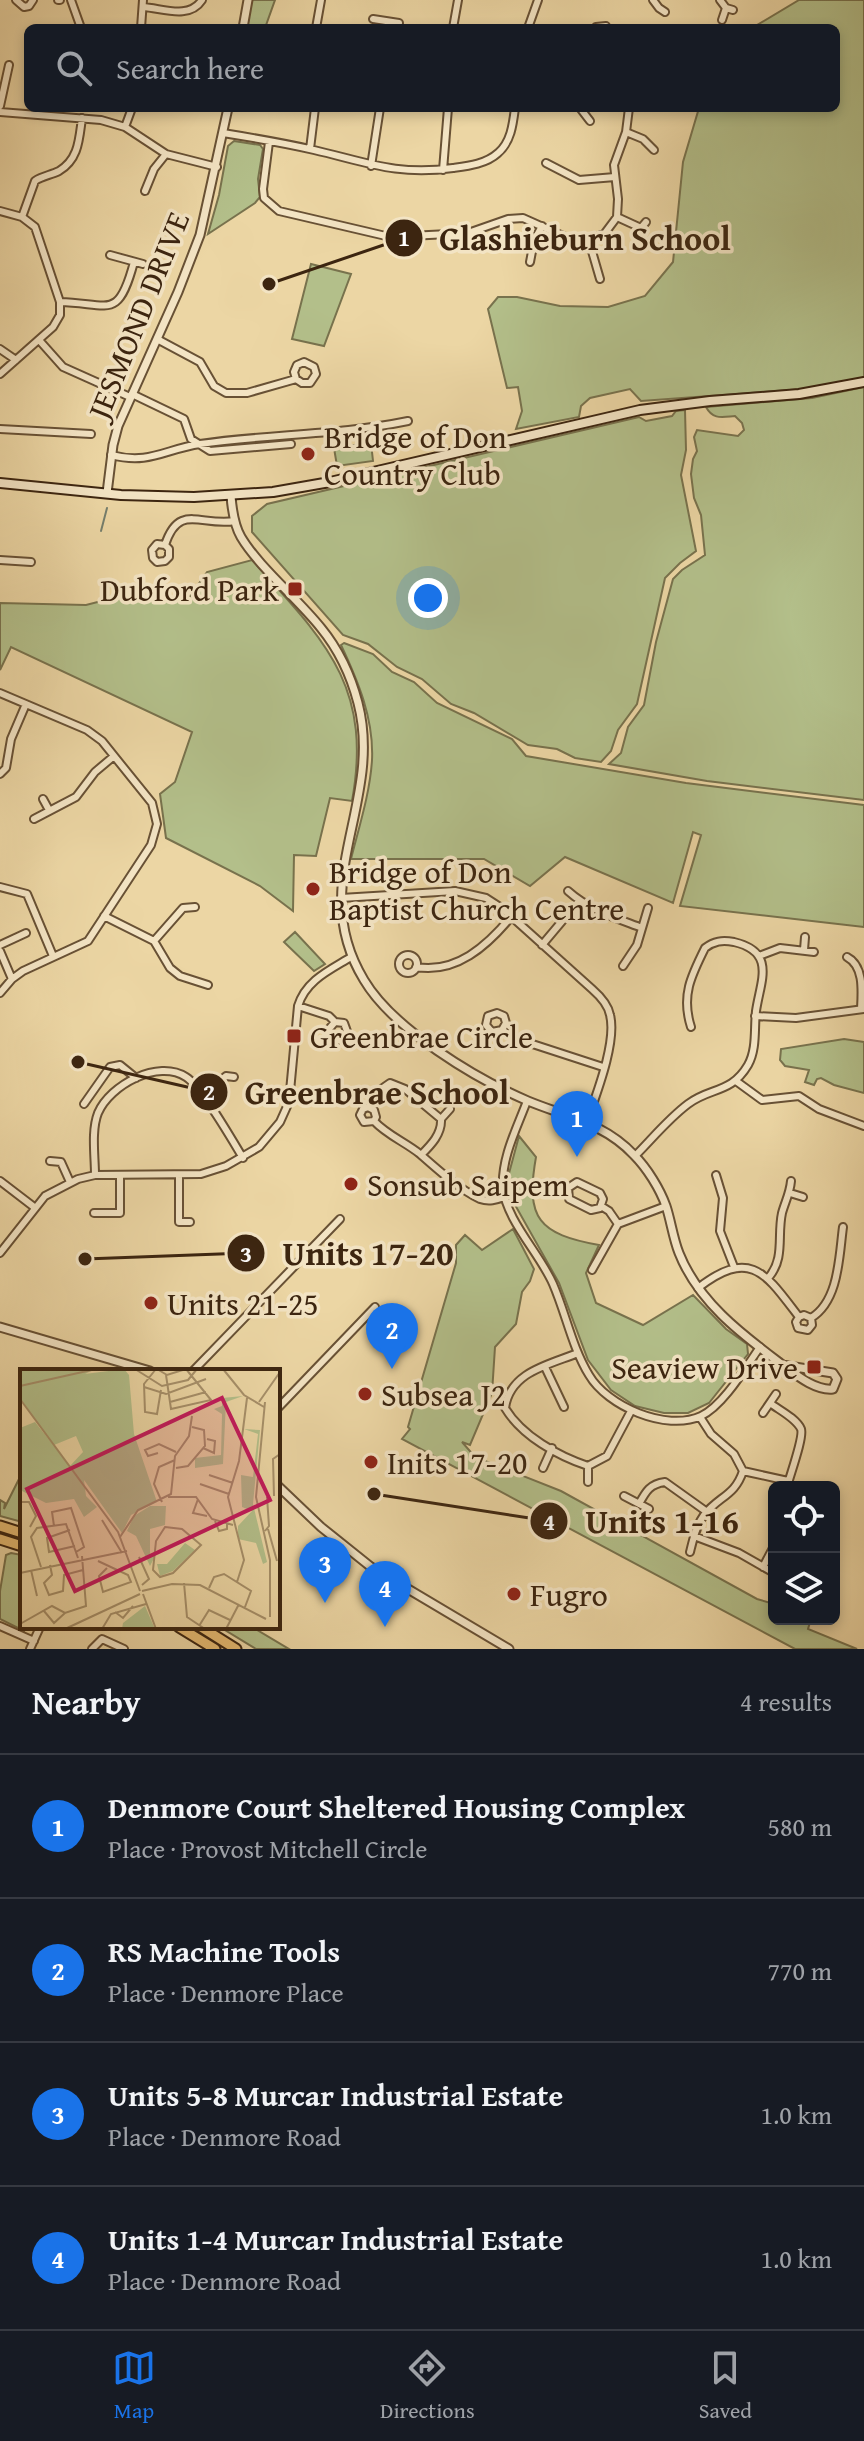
<!DOCTYPE html>
<html lang="en">
<head>
<meta charset="utf-8">
<style>
  :root { --surface:#171b24; --page:#20242c; --text:#f1f3f6; --muted:#9ea1a6; --line:#363941; --accent:#1a73e8 }
  body { margin:0; font-family:"Gentium Book Plus",serif; background:var(--page); color:var(--text) }
  .controls { position:absolute; right:24px; bottom:24px; display:grid; overflow:hidden; border-radius:12px; box-shadow:0 4px 12px #0003 }
  .controls button { width:72px; height:72px; display:grid; place-items:center; padding:0; border:0; border-bottom:2px solid var(--line); background:var(--surface); color:var(--text); font:40px sans-serif }
  .you { position:absolute; left:428px; top:598px; width:28px; height:28px; margin:-20px; border:6px solid #fff; border-radius:50%; background:#1a73e8; box-shadow:0 0 0 12px #1a73e833 }
  .badge { display:grid; place-items:center; width:52px; height:52px; border-radius:50%; background:var(--accent); color:#fff; font-size:26px; font-weight:700 }
  .pin { position:absolute; translate:-50% -66px; filter:drop-shadow(0 2px 4px #0008) }
  .pin::after { content:''; position:absolute; top:42px; width:28px; height:24px; background:inherit; clip-path:polygon(0 0,100% 0,50% 100%) }
  .list { margin:0; padding:0; list-style:none }
  h2 { display:flex; justify-content:space-between; align-items:center; height:104px; margin:0; padding:0 32px; font-size:34px }
  h2 small { font-size:26px; font-weight:400; color:var(--muted) }
  .list li { display:grid; grid-template-columns:52px 1fr auto; gap:24px; align-items:center; box-sizing:border-box; height:144px; padding:0 32px; border-top:2px solid var(--line) }
  .list b { display:block; font-size:30px; white-space:nowrap }
  .list p { margin:0; font-size:26px; white-space:nowrap; color:var(--muted) }
  .list em { font-size:26px; font-style:normal; color:var(--muted) }
  .icon { flex:none; width:44px; height:44px; fill:none; stroke:currentColor; stroke-width:2; stroke-linecap:round; stroke-linejoin:round }
  .map { position:relative; flex:none; width:864px; height:1649px; overflow:hidden }
  .search { position:absolute; background:var(--surface); box-shadow:0 4px 12px #0003; left:24px; right:24px; top:24px; height:88px; display:flex; align-items:center; gap:20px; box-sizing:border-box; padding:0 28px; border-radius:12px; color:var(--muted); font-size:30px }
  .sheet { height:680px; background:var(--surface) }
  nav { display:flex; justify-content:space-around; align-items:center; box-sizing:border-box; height:112px; border-top:2px solid var(--line); background:var(--surface); font-size:22px; color:var(--muted) }
  nav a { display:grid; justify-items:center; gap:4px }
  nav .on { color:var(--accent) }
  .map>svg:first-child { display:block }
  .green { fill:#b3bf8a; stroke:#78724d; stroke-width:2 }
  .lines { fill:none; stroke-linecap:round; stroke-linejoin:round }
  .stream { stroke:#747e6d; stroke-width:2 }
  .minor-casing { stroke:#685135; stroke-width:10 }
  .tertiary-casing { stroke:#685135; stroke-width:11 }
  .secondary-casing { stroke:#3c2510; stroke-width:12 }
  .primary-casing { stroke:#3c2510; stroke-width:13 }
  .minor { stroke:#f3e4c4; stroke-width:6 }
  .tertiary { stroke:#f3e4c4; stroke-width:7 }
  .secondary { stroke:#f3e4c4; stroke-width:8 }
  .primary { stroke:#e6bb72; stroke-width:9 }
  .poi-dot { fill:#8f2418; stroke:#f3e4c4; stroke-width:3 }
  .labels { text-anchor:middle; dominant-baseline:central; stroke-width:7; stroke-linejoin:round; paint-order:stroke }
  .street-label { font-size:32px; fill:#3c2510; stroke:#f3e4c4 }
  .poi-label { font-size:32px; fill:#3c2510; stroke:#f3e4c4; text-anchor:start }
  .inset-road { fill:none; stroke:#a68f69; stroke-width:2 }
  .view { fill:#c2185b; fill-opacity:0.15; stroke:#c2185b; stroke-width:4 }
  .inset-edge { fill:none; stroke:#3c2510; stroke-width:4 }
  .leader { fill:none; stroke:#3c2510; stroke-width:3 }
  .callout-dot { fill:#3c2510; stroke:#f3e4c4; stroke-width:3 }
  .mark-label { font-size:24px; text-anchor:middle; font-weight:bold; fill:#fff }
  .callout-label { font-size:34px; text-anchor:middle; font-weight:bold; fill:#3c2510; stroke:#f3e4c4; stroke-width:7; stroke-linejoin:round; paint-order:stroke }
</style>
</head>
<body>
<div class="map">
<svg width="864" height="1649" viewBox="0 0 864 1649">
  <rect width="100%" height="100%" fill="#ecd6a4"/>
  <filter id="stains"><feTurbulence type="fractalNoise" baseFrequency=".0025" numOctaves="4"/><feColorMatrix values="0 0 0 0 .2 0 0 0 0 .09 0 0 0 0 .02 0 0 0 .5 -.17"/></filter>
  <radialGradient id="worn" r=".72"><stop offset=".6" stop-color="#630" stop-opacity="0"/><stop offset="1" stop-color="#630" stop-opacity=".3"/></radialGradient>
  <path class="green" d="M251,0h24l-10,28h-19z
    M799,0h65v378l-61,11 -162,12 -11,-12 -40,9 -9,8 -2,11 -63,12 6,-18 -4,-24 -11,1 -19,-79 10,-12h19l43,9 48,1 37,-11 28,-34 10,-100 16,-54h137v-80h-84z
    M234,141l26,4 3,4 -5,30 2,18 -5,6 -47,31 11,-39 9,-49z
    M311,264l40,10 -27,72 -32,-7z
    M864,387v413l-157,-19 -98,-17 12,-11 7,-26 16,-22 12,-63 17,-63 9,-9 23,-15 -4,-40 -7,-17 -3,-24 2,-15 4,-8 -3,-14 3,-7 41,6 6,-6 -2,-7 -7,-7c-13,1 -22,4 -29,-9l106,-9z
    M685,410l1,40 -5,25 15,76 -16,12 -15,15 -28,126 -19,26 -7,21 -10,11 -26,-4 -18,-9 -29,-4 -54,-32 -23,-9 -29,-25 -25,-12 -29,-23 -25,-9 -91,-103v-16l15,-12 372,-87 7,4 26,-5 4,-5z
    M371,443l2,18 -36,5 -3,-18z
    M252,560c72,80 121,125 100,241l-22,-3 -14,58 -22,-1 -1,56 -33,-25 -94,-48 -6,-44 15,-12 17,-50 -181,-85 -11,23v-67l86,2 35,-9 34,6h31l21,-30z
    M344,643l29,11 19,18 22,10 23,21 75,36 14,17 160,27 178,22v122l-184,-21 21,-71 -8,-3 -20,71 -108,-46 -35,29 -46,-27h-133c8,-32 19,-66 21,-99 2,-41 -14,-79 -31,-115z
    M295,932l30,32 -11,7 -30,-29z
    M844,1039l20,3v51l-30,-8 -13,-7 -4,1 -3,6 -9,-3 4,-12 -24,-4 -5,-6 1,-11z
    M519,1136l17,21c-11,62 3,77 63,88l-13,28 10,30 47,22 50,-30 33,34 21,15 1,10 -39,49 -21,10h-24l-29,-7 -24,-16 -23,-30 -29,-77 -49,-87 -2,-19z
    M513,1229l21,40 -4,12 -8,11 -6,32 -21,23 -3,46 -22,52 -8,-3 13,15 86,34 196,108 17,5v15h37l-3,10 49,20h-62l-393,-210 8,-10 -2,-2 48,-164v-18l9,-10 17,15z
    M22,1473v49l-22,-6v-16l5,3 -1,6z
    M11,1553l11,2 2,76 -24,-12v-28l6,-36z
    M220,1627h32l37,22h-33z"/>
  <g class="lines">
    <path class="stream" d="M101,531l6,-23"/>
    <defs>
      <path id="minor" d="M16,0l8,7 5,-1 4,-6
        M58,0h2
        M71,0l10,28
        M653,0l6,8 6,4
        M720,0l6,8 7,2
        M143,7c19,1 46,13 59,-7
        M373,19l26,4
        M722,20l4,-12
        M596,27l10,-1
        M141,28l2,-28
        M316,28l5,-28
        M453,28l5,-28
        M528,28l10,-28
        M0,106l9,-41
        M580,108l10,13
        M0,112l101,8 24,7 41,27 51,13
        M125,127l7,-19
        M626,132l17,7 11,11
        M223,133c31,5 61,10 91,17 52,12 83,26 139,18 15,-2 33,-4 45,-15 13,-11 15,-29 17,-45
        M269,142l-6,47 1,9 15,13 111,26 78,-4 40,-14 15,-1 47,21 19,2 16,-8 12,-16 1,-18 -4,-34 12,-33 3,-24
        M310,149l5,-41
        M546,163l33,17 36,-3
        M371,166l9,-58
        M443,170l5,-62
        M145,191l9,-22 12,-15
        M0,211l22,6 13,10 25,75v13l-7,12 -53,47
        M22,217l13,-36c7,-5 16,-6 24,-10 20,-12 20,-32 23,-53
        M617,217l24,11
        M640,236l1,-8 5,-6
        M589,241l11,38
        M110,255l33,9
        M530,262l4,-21 8,-15
        M60,302c49,1 58,20 74,-40
        M157,339l43,23 14,24 12,7h21l49,-14 6,4h8l6,-9 -2,-7 -10,-5 -7,3 -3,7 2,7
        M39,340l24,27 67,30
        M0,349l16,11
        M132,394l52,25 7,20 19,12 81,-7
        M0,429l91,5
        M111,455c39,10 54,-6 89,-11 69,-10 140,-9 208,-23
        M165,545l-8,-1 -5,6 1,8 4,4 8,-1 4,-4v-8l-4,-4c14,-43 36,-18 70,-24
        M0,560l31,2
        M0,693l87,37 15,11 50,62 5,21 -6,21 -63,96 -65,30 -11,8 -12,14
        M0,774l6,-6 5,-29 15,-35
        M43,799l6,11
        M34,819l42,-22 19,-25 19,-16
        M0,887l27,7 26,62
        M568,891c21,19 48,27 74,37
        M341,898l114,-7 31,7 17,11 89,80c8,7 16,15 18,26 7,27 -14,80 -23,106
        M104,916l50,25 16,27 10,8 28,9
        M154,941l29,-33 12,-1
        M0,945l26,-12
        M542,945l37,-44
        M804,950l1,-13
        M0,951l12,28
        M399 964a9 9 0 1 1 18 0a9 9 0 1 1-18 0Z
        M759,956l21,-8 34,4
        M847,957c17,9 15,33 14,52
        M623,966l14,-21 11,-37
        M416,967c40,7 71,-21 95,-50
        M298,1006l31,10 6,6 9,1 4,11 -6,6 -6,1 -6,-6 -1,-6 6,-7
        M755,1016l41,2 68,-9
        M502,1030l4,-7 -2,-7 -7,-3 -9,3 -2,9 6,7 10,-2 12,8 89,29
        M736,1081l26,19 37,-4 20,13 45,17
        M202,1096l24,-20 8,1
        M527,1101c-10,27 -26,57 -24,87 3,32 37,66 50,96 13,30 19,63 36,91 18,31 77,57 112,41 22,-10 45,-49 59,-69
        M84,1104l26,-37 10,-2 16,13
        M370,1108l10,-18 10,-7 15,6 36,30
        M374,1121l2,-4 -2,-7 -6,-3 -5,2 -3,6 4,7 10,-1c13,14 31,21 46,33 17,15 39,35 60,45 9,3 16,1 24,-2
        M421,1155c10,-10 21,-21 20,-36l9,-10
        M635,1156c17,-17 33,-37 53,-52 22,-17 43,-10 60,-39 9,-16 6,-36 8,-54 4,-29 21,-59 -22,-69 -12,-2 -20,-1 -29,6 -14,28 -24,48 -14,79
        M50,1161l11,1 9,20
        M95,1175c0,-19 -4,-44 3,-62 12,-28 60,-54 88,-36 16,10 46,63 57,81
        M716,1175l7,23 -3,33 14,36
        M179,1176v46h11
        M0,1181l34,26
        M577,1182l23,11 3,6 -3,9 -9,2 -22,-11 -1,-11z
        M790,1193l13,4
        M601,1206l8,5 9,13
        M94,1213h26v-38
        M0,1253l45,-57 33,-17 17,-4 106,-1 25,-8 33,-19 21,-25 9,-20 9,-96c8,-26 32,-36 53,-49
        M592,1270l26,-46 48,-18
        M769,1277c16,-19 8,-41 13,-64 3,-11 8,-20 9,-32
        M698,1288c53,-41 68,-14 101,29l-3,5 2,6 10,2 4,-5 -1,-7 -7,-3 -5,2
        M811,1318c28,-17 28,-61 32,-91
        M578,1353c-30,12 -68,19 -73,55 17,28 53,48 83,58l19,-10 24,-45
        M545,1367l19,40
        M193,1371l147,-152
        M770,1403c9,7 26,15 31,26 3,8 -11,46 -14,58
        M278,1408l97,-101
        M763,1413l13,-19
        M543,1468l9,-20
        M743,1471l45,10
        M588,1482v-16
        M624,1496l25,13
        M639,1504c7,-13 11,-20 26,-22l42,30
        M694,1536l45,17 35,20
        M690,1552c3,-12 6,-26 14,-37 15,-19 31,-19 39,-44l-9,-17 -23,-20 -11,-17
        M763,1567l11,-21
        M0,1626l34,15
        M30,1649l10,-22
        M92,1649l10,-10 22,10"/>
      <path id="tertiary" d="M243,28l5,-28
        M107,493l6,-48 5,-19 60,-134 22,-57 28,-127
        M231,496c1,13 3,29 10,41 17,29 58,63 80,91 18,22 30,48 37,75 26,100 -53,180 6,277 29,49 112,99 164,121 39,16 76,22 106,54 13,13 26,34 32,51 5,15 7,32 13,47 19,48 61,80 101,110 14,10 34,28 53,26l4,-10 -4,-6 -51,-8
        M0,1327l150,44
        M278,1486l43,41 50,40 138,82"/>
      <path id="secondary" d="M0,483l121,12 73,2 79,-5 57,-10 310,-72 70,-9 89,-7 65,-12"/>
      <path id="primary" d="M0,1526l22,7
        M0,1539l22,7
        M179,1627l36,22
        M201,1627l35,22"/>
    </defs>
    <use href="#minor" class="minor-casing"/>
    <use href="#tertiary" class="tertiary-casing"/>
    <use href="#secondary" class="secondary-casing"/>
    <use href="#primary" class="primary-casing"/>
    <use href="#minor" class="minor"/>
    <use href="#tertiary" class="tertiary"/>
    <use href="#secondary" class="secondary"/>
    <use href="#primary" class="primary"/>
  </g>
  <g class="poi-dot">
    <circle cx="308" cy="454" r="8"/>
    <rect x="287" y="581" width="16" height="16" rx="4"/>
    <circle cx="313" cy="889" r="8"/>
    <rect x="286" y="1028" width="16" height="16" rx="4"/>
    <circle cx="351" cy="1184" r="8"/>
    <circle cx="151" cy="1303" r="8"/>
    <rect x="806" y="1359" width="16" height="16" rx="4"/>
    <circle cx="365" cy="1394" r="8"/>
    <circle cx="371" cy="1462" r="8"/>
    <circle cx="514" cy="1594" r="8"/>
  </g>
  <g class="labels">
    <g class="street-label">
      <text transform="translate(138 315) rotate(-68)">JESMOND DRIVE</text>
    </g>
    <g class="poi-label">
      <text x="324" y="436">Bridge of Don<tspan x="324" dy="37">Country Club</tspan></text>
      <text x="279" y="589" text-anchor="end">Dubford Park</text>
      <text x="329" y="871">Bridge of Don<tspan x="329" dy="37">Baptist Church Centre</tspan></text>
      <text x="310" y="1036">Greenbrae Circle</text>
      <text x="367" y="1184">Sonsub Saipem</text>
      <text x="167" y="1303">Units 21-25</text>
      <text x="798" y="1367" text-anchor="end">Seaview Drive</text>
      <text x="381" y="1394">Subsea J2</text>
      <text x="387" y="1462">Inits 17-20</text>
      <text x="530" y="1594">Fugro</text>
    </g>
  </g>
  <g transform="translate(20 1369)">
    <rect width="260" height="260" fill="#ecd6a4"/>
    <path d="M0,0h75l-10,5 39,-5 5,6 5,59 23,68 -26,13 -9,18 -38,-53 2,16 11,11 -13,10 -10,-18 -28,4 -26,-13v-62l15,-6 35,44 13,-14 -7,-16 -22,9 -34,-47zM223,27l-17,6 -3,62 -28,4v-10l26,-3 1,-41 -8,-5 8,-3v-8zM224,60l16,1 -7,74 14,58 -4,2 -7,-21 -18,-4v-13l14,-15 -10,-4 -1,-32 12,2 5,-43zM130,137h16l-1,19 -15,4v25h6l-6,12 -14,-30 -9,-5 7,-15zM165,174l10,7 -22,21 -13,5 -3,-12h10zM125,237l10,23h-33l1,-6z" fill="#b3bf8a"/>
    <path class="inset-road" d="M115,0l27,17 26,-6 9,-11M136,0l-12,15 1,28 12,2 4,-24M137,0l10,6 19,-6M203,0l21,26 20,12M146,6l5,34 40,-9 -25,-31M0,17l76,-17M124,18l22,7 40,-15M0,30l98,133 22,59M150,33l36,-10M239,33l21,-30M245,33l-9,95 14,63v57M183,79l11,5 1,-12 -8,-2M138,84l-10,3 -3,-6 14,-6 17,8M156,99l12,-2 17,-20 -1,-16 -12,-3M189,106l24,8M180,115l29,10M254,127l-1,-37 7,-5M148,128h28l16,22 21,6M178,130l-5,14 14,3M0,133h9l7,14 -6,11M142,133l-8,-18 5,-17 16,-7M82,151l20,33M195,152l4,10 8,-2v-6M34,157l-2,-14 19,-4 13,39 -8,5M145,158l17,2 19,16 -28,28 -13,4 -7,-7 3,-29zM248,160l9,32M50,161l-23,8 2,14 26,-6M245,162l4,-5 -2,-29M100,168l18,-27 33,-16 4,-38 14,-20 3,-20M119,188l10,22 -7,6M78,192l30,14 3,7 -28,10 -4,-16 8,-8M30,196l2,10 -8,8 5,12 14,-4 1,-16 19,-5M21,198l-10,-30 6,-9 29,-4 12,34M11,201l6,26M0,204l107,-22M217,213l7,-22 -16,-63 11,-36 8,-63M164,214l3,34 18,12M189,219l5,-11 10,-3 27,17 -6,16M122,222l30,-7 28,1 66,34M123,225l13,35M24,242l10,12 11,-10M95,243l8,6 10,-12M0,255l32,-18 13,7 21,-7 -4,-50M179,257l10,-16 21,10M45,260l75,-35M82,260l9,-15 35,-10M206,260l13,-25"/>
    <path class="view" d="M202,29l48,102 -195,91 -48,-102z"/>
    <rect width="260" height="260" class="inset-edge"/>
  </g>
  <path class="leader" d="M269 284L404 238M78 1062L209 1092M85 1259L246 1253M374 1494L549 1521"/>
  <g class="callout-dot">
    <circle cx="269" cy="284" r="8"/>
    <circle cx="78" cy="1062" r="8"/>
    <circle cx="85" cy="1259" r="8"/>
    <circle cx="374" cy="1494" r="8"/>
    <circle cx="404" cy="238" r="20"/>
    <circle cx="209" cy="1092" r="20"/>
    <circle cx="246" cy="1253" r="20"/>
    <circle cx="549" cy="1521" r="20"/>
  </g>
  <g class="mark-label">
    <text x="404" y="246">1</text>
    <text x="209" y="1100">2</text>
    <text x="246" y="1262">3</text>
    <text x="549" y="1530">4</text>
  </g>
  <g class="callout-label">
    <text x="585" y="250">Glashieburn School</text>
    <text x="377" y="1104">Greenbrae School</text>
    <text x="368" y="1265">Units 17-20</text>
    <text x="662" y="1533">Units 1-16</text>
  </g>
  <rect width="100%" height="100%" filter="url(#stains)"/>
  <rect width="100%" height="100%" fill="url(#worn)"/>
</svg>
<div class="controls">
<button><svg class="icon" aria-label="locate" viewBox="0 0 24 24"><circle cx="12" cy="12" r="6"/><path d="M12 2v4M12 18v4M2 12h4M18 12h4"/></svg></button>
<button><svg class="icon" aria-label="layers" viewBox="0 0 24 24"><path d="M12 4l9 5-9 5-9-5zM3 14l9 5 9-5"/></svg></button>
</div>
<div class="you"></div>
<div class="pin badge" style="left:577px;top:1157px">1</div>
<div class="pin badge" style="left:392px;top:1369px">2</div>
<div class="pin badge" style="left:325px;top:1603px">3</div>
<div class="pin badge" style="left:385px;top:1627px">4</div>
<div class="search"><svg class="icon" aria-label="search" viewBox="0 0 24 24"><circle cx="10" cy="10" r="6"/><path d="M15 15l6 6"/></svg>Search here</div>
</div>
<section class="sheet">
<h2>Nearby<small>4 results</small></h2>
<ul class="list">
<li><span class="badge">1</span><div><b>Denmore Court Sheltered Housing Complex</b><p>Place · Provost Mitchell Circle</p></div><em>580 m</em></li>
<li><span class="badge">2</span><div><b>RS Machine Tools</b><p>Place · Denmore Place</p></div><em>770 m</em></li>
<li><span class="badge">3</span><div><b>Units 5-8 Murcar Industrial Estate</b><p>Place · Denmore Road</p></div><em>1.0 km</em></li>
<li><span class="badge">4</span><div><b>Units 1-4 Murcar Industrial Estate</b><p>Place · Denmore Road</p></div><em>1.0 km</em></li>
</ul>
</section>
<nav>
<a class="on"><svg class="icon" aria-label="map" viewBox="0 0 24 24"><path d="M3 6l6-2 6 2 6-2v14l-6 2-6-2-6 2zM9 4v14M15 6v14"/></svg>Map</a>
<a><svg class="icon" aria-label="directions" viewBox="0 0 24 24"><path d="M12 3l9 9-9 9-9-9zM9 14v-3h6M13 9l2 2-2 2"/></svg>Directions</a>
<a><svg class="icon" aria-label="saved" viewBox="0 0 24 24"><path d="M7 4h10v16l-5-4-5 4z"/></svg>Saved</a>
</nav>
</body>
</html>
